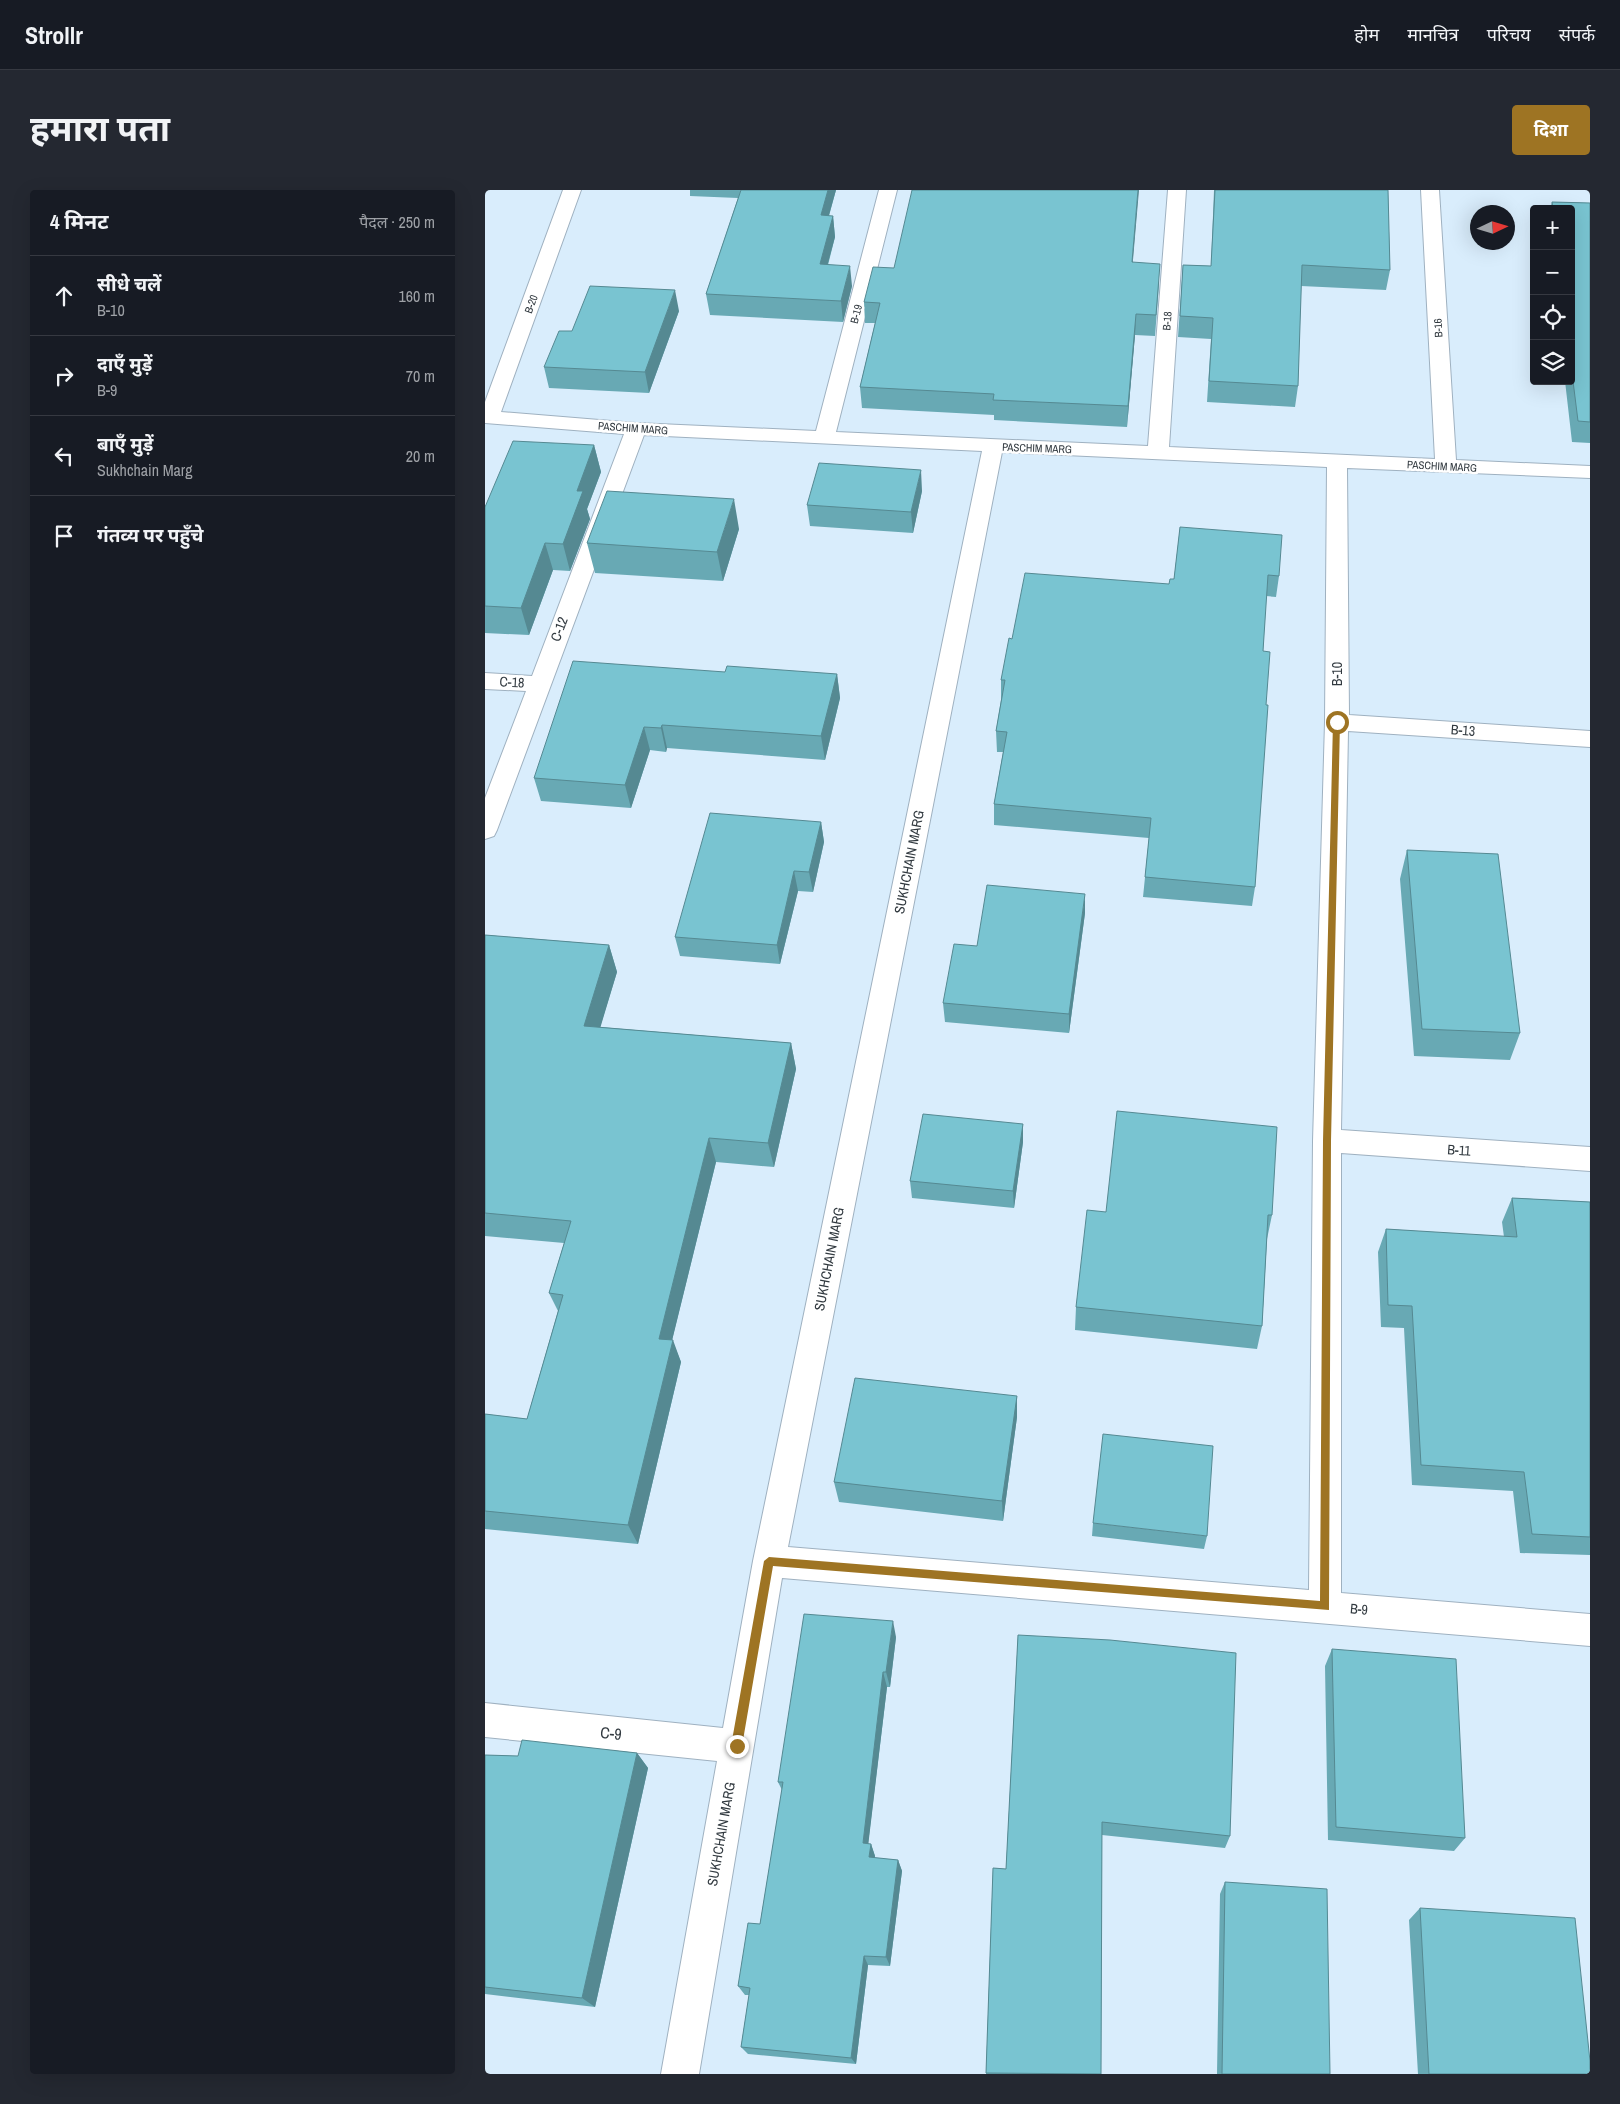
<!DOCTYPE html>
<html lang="hi">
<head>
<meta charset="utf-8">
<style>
  :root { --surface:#171b24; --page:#242831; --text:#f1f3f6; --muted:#9ea1a6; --line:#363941; --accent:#9e7423 }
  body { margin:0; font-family:"Archivo Narrow","Noto Sans Devanagari",sans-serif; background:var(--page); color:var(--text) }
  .controls { position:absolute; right:15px; top:15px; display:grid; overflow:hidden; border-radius:5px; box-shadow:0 5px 20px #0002 }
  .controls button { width:45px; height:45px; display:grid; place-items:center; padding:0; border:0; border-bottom:1px solid var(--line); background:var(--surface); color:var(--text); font:25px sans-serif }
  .compass { position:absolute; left:985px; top:15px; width:45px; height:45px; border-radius:50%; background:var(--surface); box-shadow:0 5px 20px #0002; rotate:86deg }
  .stop { position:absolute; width:15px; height:15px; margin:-11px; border:4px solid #9e7423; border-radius:50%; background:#fff }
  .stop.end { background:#9e7423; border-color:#fff; box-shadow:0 1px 5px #0008 }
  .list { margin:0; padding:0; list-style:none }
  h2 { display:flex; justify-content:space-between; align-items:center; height:65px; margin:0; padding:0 20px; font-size:21px }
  h2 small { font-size:16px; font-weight:400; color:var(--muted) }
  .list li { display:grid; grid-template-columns:32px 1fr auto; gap:15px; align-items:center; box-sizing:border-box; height:80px; padding:0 20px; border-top:1px solid var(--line) }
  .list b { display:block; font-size:19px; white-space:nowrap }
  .list p { margin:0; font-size:16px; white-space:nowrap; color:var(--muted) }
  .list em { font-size:16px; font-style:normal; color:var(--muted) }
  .icon { flex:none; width:28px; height:28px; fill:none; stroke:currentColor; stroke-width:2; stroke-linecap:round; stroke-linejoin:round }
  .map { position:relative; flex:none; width:1105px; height:1884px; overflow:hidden; border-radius:5px }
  header { display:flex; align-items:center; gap:30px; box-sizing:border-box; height:70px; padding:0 25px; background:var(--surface); border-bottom:1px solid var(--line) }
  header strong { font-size:24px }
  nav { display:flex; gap:28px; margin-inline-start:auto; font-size:18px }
  .intro { display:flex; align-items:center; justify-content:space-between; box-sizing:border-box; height:120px; padding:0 30px }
  h1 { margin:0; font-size:35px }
  .button { padding:12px 22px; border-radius:5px; background:var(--accent); color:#fff; font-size:18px; font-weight:700 }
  main { display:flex; gap:30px; padding:0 30px }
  aside { flex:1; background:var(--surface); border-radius:5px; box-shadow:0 5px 20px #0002 }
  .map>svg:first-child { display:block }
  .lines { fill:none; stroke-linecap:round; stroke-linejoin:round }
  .street-casing { stroke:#9fb1c0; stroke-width:2 }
  .street { fill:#fff; fill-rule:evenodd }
  .wall { fill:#68a9b4 }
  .shaded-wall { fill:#558992 }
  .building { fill:#79c4d1; stroke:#558992 }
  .route { fill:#9e7423 }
  .labels { text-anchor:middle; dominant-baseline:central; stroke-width:5; stroke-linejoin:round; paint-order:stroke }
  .far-street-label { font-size:11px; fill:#323a40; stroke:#fff }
  .street-label { font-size:14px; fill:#323a40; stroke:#fff }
  .near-street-label { font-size:16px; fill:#323a40; stroke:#fff }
</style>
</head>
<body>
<header>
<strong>Strollr</strong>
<nav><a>होम</a><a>मानचित्र</a><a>परिचय</a><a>संपर्क</a></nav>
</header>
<div class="intro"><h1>हमारा पता</h1><a class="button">दिशा</a></div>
<main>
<aside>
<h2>4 मिनट<small>पैदल · 250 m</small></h2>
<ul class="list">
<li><svg class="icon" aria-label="ahead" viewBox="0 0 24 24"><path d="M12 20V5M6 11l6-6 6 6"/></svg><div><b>सीधे चलें</b><p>B-10</p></div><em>160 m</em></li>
<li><svg class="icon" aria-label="right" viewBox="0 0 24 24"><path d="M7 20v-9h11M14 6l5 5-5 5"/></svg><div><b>दाएँ मुड़ें</b><p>B-9</p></div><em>70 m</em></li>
<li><svg class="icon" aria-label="left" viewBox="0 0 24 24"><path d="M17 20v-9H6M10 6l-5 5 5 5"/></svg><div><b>बाएँ मुड़ें</b><p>Sukhchain Marg</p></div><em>20 m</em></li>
<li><svg class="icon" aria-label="arrive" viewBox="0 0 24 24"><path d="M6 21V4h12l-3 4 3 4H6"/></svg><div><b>गंतव्य पर पहुँचे</b></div></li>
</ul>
</aside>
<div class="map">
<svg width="1105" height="1884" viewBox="0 0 1105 1884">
  <rect width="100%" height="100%" fill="#d9edfc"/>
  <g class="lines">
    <defs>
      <path id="street" d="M78,0h18l-80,222 135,11 180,8 63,-241h18l-61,242 312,14 20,-256h18l-17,257 266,12 -14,-269h18l17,270 134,6v12l-243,-10 2,247 241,16v16l-242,-16 -7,399 249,17v24l-249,-18v440l249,21v32l-808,-68 -83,496h-38l56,-313 -232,-24v-34l238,25 30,-167 229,-1110 -338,-16 -147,395 -3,6 -9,3v-41l41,-107 -41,-2v-16l47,3 92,-242 -139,-11v-21zM517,262l325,15 -2,255 -12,419 -4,449 -521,-43z"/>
    </defs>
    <use href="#street" class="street-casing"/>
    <use href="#street" class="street"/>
  </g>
  <path class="wall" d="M205,0h146l-7,26h4l2,21 -7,28 24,21 -9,36 -133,-7 -4,-21 32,-96 -48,-2z
    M729,0h174l2,80 -4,20 -85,-4 -3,100 -3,21 -88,-5 4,-63 -33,-2 5,-72 28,1z
    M1067,12l38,1v240l-18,-1 -7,-61h6v-172h-21z
    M648,72l26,22 -4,52 -20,-1 -8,92 -133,-7v-5l-132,-7 -2,-21 15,-64h-10l-1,-21 30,-34z
    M194,121l-30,82 -100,-5 -5,-21 28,-36z
    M109,255l7,27 -14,37 3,10 -20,52 -17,-1 -24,65 -44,-2v-126z
    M437,301l-9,42 -103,-7 -3,-21z
    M695,337l99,49 -3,21 -10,-1 -3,55 -8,236 -3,19 -109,-9 6,-59 -155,-13v-21l9,-52h-6l-1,-21 5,-31v-20l11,-41 157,-55 5,-5z
    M254,339l-16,52 -128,-8 -8,-30z
    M240,482l112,2 3,24 -15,62 -158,-12 -1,4 -16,-2 -19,58 -90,-7 -7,-23z
    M336,632l3,20 -11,50 -15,-1 -18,73 -100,-8 -5,-19z
    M922,660l113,183 -10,27 -96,-4 -14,-177z
    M600,723l-16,120 -124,-11 -2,-19 34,-57z
    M0,745l124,10 8,27 -17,55 191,16 5,26 -22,98 -58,-5 -44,178 9,22 -43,182 -153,-15v-115l42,5 31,-108 -9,-18 15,-50 -79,-7z
    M538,934v18l-9,66 -102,-10 -2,-17z
    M1027,1008l78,4v353l-70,-2 -7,-62 -101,-6 -8,-157 -23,-1 -3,-75 8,-23 118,8 -2,-15z
    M621,1022l166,3 -5,24 -5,87 -5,23 -182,-19 1,-23z
    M532,1206v21l-14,104 -164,-19 -5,-20z
    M608,1333l114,13 -3,13 -112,-13z
    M533,1445l212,201 -5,12 -123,-13 -1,239h-115l7,-206 13,1z
    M411,1447l-6,50h-3l-19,157h3l4,12v2l23,2 4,11 -12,95 -22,-1 -12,99 -108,-10 -7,-7 8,-52h-4l-7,-9 22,-62 22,-134 -4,-8z
    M847,1459l133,189 -11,13 -126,-11 -3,-174z
    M152,1563l11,15 -53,239 -110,-13v-239l33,1z
    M740,1692l105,192h-113l3,-180z
    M935,1718l170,166h-172l-9,-154z"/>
  <path class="shaded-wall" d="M343,0h8l-13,46 -2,-21z
    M653,0h1l-8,93 1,-21z
    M348,26l2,21 -13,48 -2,-21z
    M365,76l2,20 -9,36 -2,-21z
    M190,100l4,21 -30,82 -4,-21z
    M651,124l-1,21 -8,92 1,-21z
    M109,255l7,27 -14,37 3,10 -20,52 -7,-27 14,-53z
    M436,280l1,21 -9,42 -2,-21z
    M249,309l5,30 -16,52 -6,-29z
    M60,353l8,27 -24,65 -8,-27z
    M352,484l3,24 -15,62 -4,-24z
    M177,535l5,23 -1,4 -5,-24z
    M159,537l6,23 -19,58 -6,-23z
    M336,632l3,20 -11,50 -4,-20z
    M309,681l4,20 -18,73 -3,-19z
    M600,704v19l-16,120v-19z
    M124,755l8,27 -24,80 -9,-26z
    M306,853l5,26 -22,98 -6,-24z
    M538,934v18l-9,66 -1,-17z
    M224,948l7,24 -49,199 -8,-22z
    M188,1150l8,22 -43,182 -10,-19z
    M532,1206v21l-14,104 -1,-20z
    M408,1431l3,16 -6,50 -4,-15z
    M398,1482l4,15 -20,168 -4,-12z
    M152,1563l11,15 -53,239 -13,-9z
    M386,1654l4,12 -2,12 -4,-11z
    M413,1670l4,11 -12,95 -4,-9z
    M379,1766l4,9 -12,99 -5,-6z"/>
  <path class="building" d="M256,0h87l-7,25 12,1 -13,48 30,2 -9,35 -135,-7z
    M427,0h226l-6,72 28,2 -4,51 -20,-1 -8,92 -135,-6 1,-6 -134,-7 20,-84 -16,-1 9,-35 21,1z
    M730,0h173l2,80 -88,-5 -4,121 -89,-5 4,-63 -33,-2 3,-51 28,1z
    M1067,12l38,1v219l-12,-1 -7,-56v-156h-18z
    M105,96l85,4 -30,82 -101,-5 15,-36h13z
    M28,251l81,4 -17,46h6l-20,53 -18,-1 -24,65 -36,-2v-99z
    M334,273l102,7 -10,42 -104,-7z
    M122,301l127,8 -17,53 -130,-9z
    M695,337l102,8 -3,41 -11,-1 -5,76 7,1 -4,53h2l-13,182 -110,-10 6,-59 -157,-14 13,-72 -11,-1 9,-51h-4l8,-42 3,1 13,-66 144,11 1,-5h4z
    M88,471l152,11 2,-6 110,8 -16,62 -159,-11 -1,3 -17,-1 -19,58 -91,-7z
    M225,623l111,9 -12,50 -15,-1 -17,74 -102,-8z
    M922,660l91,4 22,179 -98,-4z
    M502,695l98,9 -16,120 -126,-11 11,-59 23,2z
    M0,745l124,10 -25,81 207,17 -23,100 -59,-5 -50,201 14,1 -45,185 -143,-14v-97l42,5 36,-124 -14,-2 22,-72 -86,-8z
    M632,921l160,16 -5,88h-4l-6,111 -186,-19 11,-97 19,2z
    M438,924l100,10 -10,67 -103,-10z
    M1027,1008l78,4v335l-58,-3 -8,-62 -103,-7 -9,-159 -24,-1 -2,-76 131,8z
    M370,1188l162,18 -15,105 -168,-19z
    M618,1244l110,12 -6,90 -114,-13z
    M319,1424l89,7 -7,51h-3l-20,171 8,1 -2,13 29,3 -12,97 -22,-1 -13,102 -110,-11 9,-59 -12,-2 10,-63 12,1 23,-142h-5z
    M533,1445l92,5 126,13 -6,183 -128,-14 -1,252 -115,-1 7,-205 13,1z
    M847,1459l124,10 9,179 -129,-11z
    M37,1550l115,13 -55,245 -97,-11v-232l33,1z
    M740,1692l102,7 3,185h-108z
    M935,1718l155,10 15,143v13h-161z"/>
  <path class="route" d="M852,530l3,2 -9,419 -2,469 -556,-44 -31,180 -2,4h-7l-2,-4 33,-185 5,-4 551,44 3,-460 10,-419z"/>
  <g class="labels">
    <g class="far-street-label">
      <text transform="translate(46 114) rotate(-70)">B-20</text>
      <text transform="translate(371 124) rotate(-76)">B-19</text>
      <text transform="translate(682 131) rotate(-86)">B-18</text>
      <text transform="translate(953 138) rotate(-93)">B-16</text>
      <text transform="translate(148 238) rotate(4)">PASCHIM MARG</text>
      <text transform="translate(552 258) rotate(2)">PASCHIM MARG</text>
      <text transform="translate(957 276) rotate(3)">PASCHIM MARG</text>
    </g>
    <g class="street-label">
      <text transform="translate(74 439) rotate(-69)">C-12</text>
      <text transform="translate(852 484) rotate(-90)">B-10</text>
      <text transform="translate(27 492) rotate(3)">C-18</text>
      <text transform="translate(978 540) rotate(4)">B-13</text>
      <text transform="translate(424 672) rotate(-79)">SUKHCHAIN MARG</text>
      <text transform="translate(974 960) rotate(4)">B-11</text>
      <text transform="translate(344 1069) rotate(-79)">SUKHCHAIN MARG</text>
      <text transform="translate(874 1419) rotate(5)">B-9</text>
      <text transform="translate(236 1644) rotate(-80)">SUKHCHAIN MARG</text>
    </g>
    <g class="near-street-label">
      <text transform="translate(126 1543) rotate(6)">C-9</text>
    </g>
  </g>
</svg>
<div class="controls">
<button>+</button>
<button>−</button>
<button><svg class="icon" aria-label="locate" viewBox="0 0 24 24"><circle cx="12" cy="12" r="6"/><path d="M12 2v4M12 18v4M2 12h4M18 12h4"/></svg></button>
<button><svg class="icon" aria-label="layers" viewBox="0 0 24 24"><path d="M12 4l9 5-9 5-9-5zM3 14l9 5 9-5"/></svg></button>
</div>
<svg class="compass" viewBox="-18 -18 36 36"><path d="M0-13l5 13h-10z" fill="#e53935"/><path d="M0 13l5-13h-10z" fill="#9ea1a6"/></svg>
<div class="stop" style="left:852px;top:532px"></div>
<div class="stop end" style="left:252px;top:1556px"></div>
</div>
</main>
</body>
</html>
